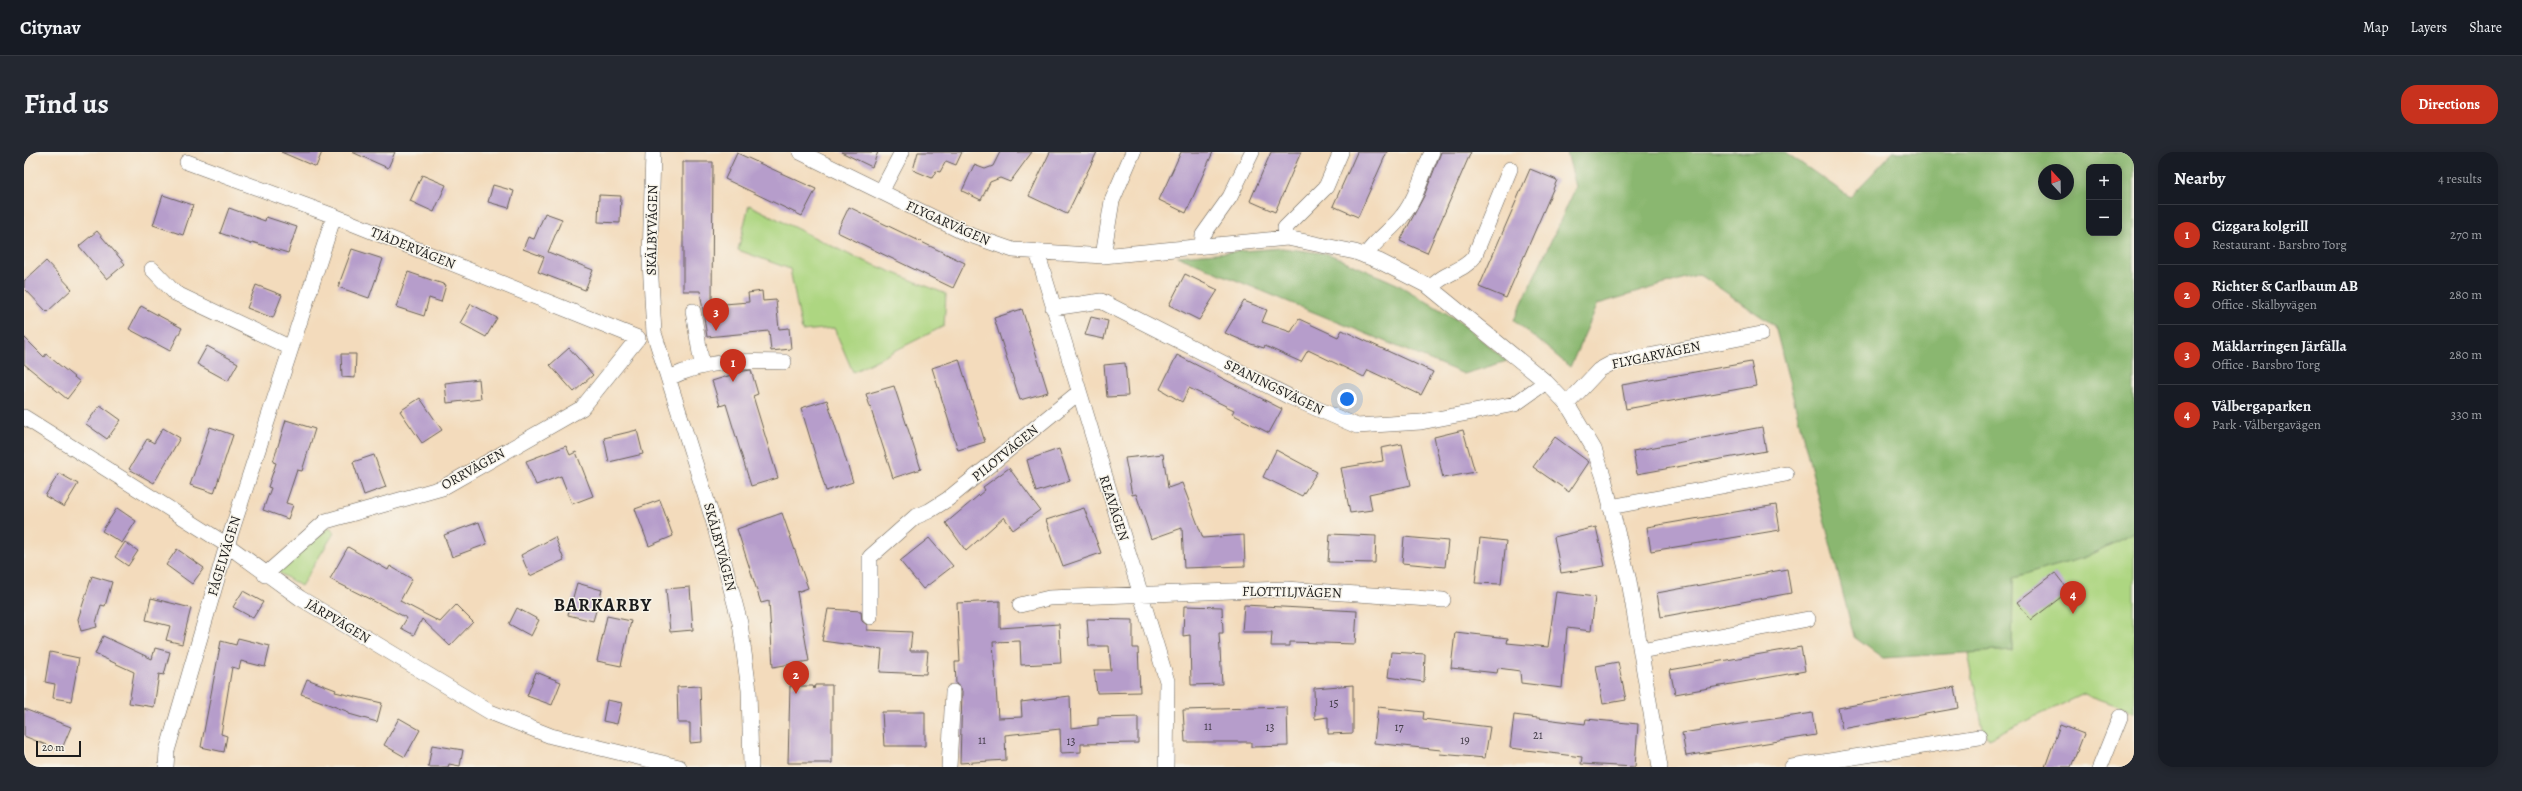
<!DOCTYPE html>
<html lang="en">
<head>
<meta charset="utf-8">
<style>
  :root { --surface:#171b24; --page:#242831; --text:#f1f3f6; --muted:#9ea1a6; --line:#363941; --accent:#c8321e }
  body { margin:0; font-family:Alegreya,serif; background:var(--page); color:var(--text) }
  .controls { position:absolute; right:12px; top:12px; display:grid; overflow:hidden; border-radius:8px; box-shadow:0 2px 10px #0003 }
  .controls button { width:36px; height:36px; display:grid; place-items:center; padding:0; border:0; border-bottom:1px solid var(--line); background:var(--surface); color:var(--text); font:20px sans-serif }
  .compass { position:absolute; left:2014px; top:12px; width:36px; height:36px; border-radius:50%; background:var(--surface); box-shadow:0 2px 10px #0003; rotate:338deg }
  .scale { position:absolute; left:12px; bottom:10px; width:45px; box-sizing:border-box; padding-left:4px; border:2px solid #1c1c1c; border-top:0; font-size:11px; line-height:14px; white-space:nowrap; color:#1c1c1c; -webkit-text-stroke:3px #f7f3e8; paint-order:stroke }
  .you { position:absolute; left:1323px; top:247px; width:14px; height:14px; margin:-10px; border:3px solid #fff; border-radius:50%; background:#1a73e8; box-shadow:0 0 0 6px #1a73e833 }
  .badge { display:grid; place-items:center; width:26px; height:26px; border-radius:50%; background:var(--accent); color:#fff; font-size:13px; font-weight:700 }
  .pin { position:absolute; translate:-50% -33px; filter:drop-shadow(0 1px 2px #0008) }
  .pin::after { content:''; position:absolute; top:21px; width:14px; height:12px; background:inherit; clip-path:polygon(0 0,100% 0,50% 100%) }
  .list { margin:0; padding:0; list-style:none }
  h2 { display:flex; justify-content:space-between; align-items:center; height:52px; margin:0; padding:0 16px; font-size:17px }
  h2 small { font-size:13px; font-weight:400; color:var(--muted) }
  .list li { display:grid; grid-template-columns:26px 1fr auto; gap:12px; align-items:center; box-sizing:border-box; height:60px; padding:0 16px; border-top:1px solid var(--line) }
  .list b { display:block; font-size:15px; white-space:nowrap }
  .list p { margin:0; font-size:13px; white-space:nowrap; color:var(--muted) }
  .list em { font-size:13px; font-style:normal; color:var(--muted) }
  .map { position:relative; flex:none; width:2110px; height:615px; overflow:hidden; border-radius:16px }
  header { display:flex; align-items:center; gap:24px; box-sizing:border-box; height:56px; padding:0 20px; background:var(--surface); border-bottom:1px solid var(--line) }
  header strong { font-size:19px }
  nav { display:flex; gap:22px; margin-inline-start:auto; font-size:14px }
  .intro { display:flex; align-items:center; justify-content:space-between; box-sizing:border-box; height:96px; padding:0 24px }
  h1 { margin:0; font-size:28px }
  .button { padding:10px 18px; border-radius:16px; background:var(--accent); color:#fff; font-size:14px; font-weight:700 }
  main { display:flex; gap:24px; padding:0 24px }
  aside { flex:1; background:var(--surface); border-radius:16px; box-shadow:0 2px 10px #0003 }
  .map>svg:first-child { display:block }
  .green { fill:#add681; stroke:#64794e }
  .forest { fill:#8ab76f; stroke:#536a46; fill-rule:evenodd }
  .building { fill:#b69dcb }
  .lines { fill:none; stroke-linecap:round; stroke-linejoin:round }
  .minor-casing { stroke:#675f54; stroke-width:16 }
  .minor { stroke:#fff; stroke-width:15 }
  .labels { text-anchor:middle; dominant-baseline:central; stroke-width:3; stroke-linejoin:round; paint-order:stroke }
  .number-label { font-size:12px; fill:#423c48 }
  .street-label { font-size:14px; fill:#1c1c1c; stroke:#f7f3e8 }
  .district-label { font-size:18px; font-weight:bold; letter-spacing:1px; fill:#1c1c1c; stroke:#f7f3e8 }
</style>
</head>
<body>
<header>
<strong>Citynav</strong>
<nav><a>Map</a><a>Layers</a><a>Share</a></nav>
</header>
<div class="intro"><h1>Find us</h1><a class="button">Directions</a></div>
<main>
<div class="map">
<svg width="2110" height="615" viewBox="0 0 2110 615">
  <rect width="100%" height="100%" fill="#f7f3e8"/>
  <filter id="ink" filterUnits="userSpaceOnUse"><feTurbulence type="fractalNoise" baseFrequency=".025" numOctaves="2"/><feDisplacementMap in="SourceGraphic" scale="8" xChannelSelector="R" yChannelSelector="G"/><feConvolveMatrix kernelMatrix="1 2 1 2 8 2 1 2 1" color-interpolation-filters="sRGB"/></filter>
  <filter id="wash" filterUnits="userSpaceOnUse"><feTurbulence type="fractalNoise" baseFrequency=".012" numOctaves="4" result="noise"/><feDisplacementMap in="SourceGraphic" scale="16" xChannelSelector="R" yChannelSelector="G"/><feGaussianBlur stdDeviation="0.9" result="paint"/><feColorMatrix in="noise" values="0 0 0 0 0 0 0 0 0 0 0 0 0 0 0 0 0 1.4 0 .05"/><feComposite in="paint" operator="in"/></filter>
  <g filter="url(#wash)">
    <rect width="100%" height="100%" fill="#f3dbbc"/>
    <path class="green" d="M725,53l101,50 96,39 -2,32 -91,46 -19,-44 -32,3 -12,-62 -52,-19z
      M306,375l4,6 -33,53 -25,-15z
      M2110,381v179l-50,-18 -96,45 -5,-10 -15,-76 44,-3 1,-72 70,-20z"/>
    <path class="forest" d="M1543,0h218l65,45 43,-45h241v381l-51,25 -70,20 -1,72 -129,8 -29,-21 -79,-311 -76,-52 -101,30 -28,63 -56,-47 62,-133zM2065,15h30v66h-30zM2020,18h24v24h-24z
      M1258,96l47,6 68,30 59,35 51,42 -43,13 -287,-118z"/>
    <g id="blocks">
      <path class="building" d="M257,0h41l-6,15z
        M328,0h43l-7,16z
        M817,0h37l-6,15z
        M894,0h44l-6,13 -10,-4 -6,11 -4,-1 -4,7 -19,-8z
        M976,0h32l-22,30 -10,-4 -10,4 -9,18 -19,-9 12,-26 11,4 8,-3z
        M1026,0h47l-30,62 -38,-18z
        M1157,0h32l-27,61 -27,-13z
        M1247,0h30l-26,60 -25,-11z
        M1333,0h30l-29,65 -25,-11z
        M1417,0h30l-44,101 -27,-12 24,-45z
        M713,1l79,36 -14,27 -77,-37z
        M659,10h30l-1,143 37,-3 -1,-9 14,-2 1,10 13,-1 3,29 10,-1 2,21 -20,2 -2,-20 -62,6 -7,-46h-17z
        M1506,17l27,11 -51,118 -27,-11z
        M398,23l24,10 -12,27 -24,-11z
        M469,33l21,6 -5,17 -21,-6z
        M139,43l30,10 -10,30 -30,-10z
        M575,43l22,1 -1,27 -22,-1z
        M825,55l116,56 -12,25 -116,-56z
        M205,56l36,13 1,-4 31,10 -9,26 -36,-11 -1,2 -31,-11z
        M521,61l17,6 -14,33 45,18 -8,20 -47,-18 6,-15 -21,-8 5,-12 6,2z
        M73,79l28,33 -18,15 -28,-33z
        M328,97l31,10 -14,39 -31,-11z
        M22,109l26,28 -25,23 -23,-24v-7z
        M384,120l38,13 -5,17 -12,-4 -5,18 -28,-9z
        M1161,122l33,16 -19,30 -30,-15z
        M232,133l26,10 -9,23 -26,-10z
        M1220,149l23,9 -5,12 29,10 8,-13 39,18 4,-7 91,42 -12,23 -53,-25 -4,7 -56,-27 -7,12 -36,-16 -1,2 -13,-4 -26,-11z
        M447,152l26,14 -11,19 -26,-14z
        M117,154l41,22 -12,23 -41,-22z
        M998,157l26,83 -28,8 -26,-82z
        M1067,165l17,4 -4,18 -19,-4z
        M0,185l20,20 2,-3 34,28 -13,17 -43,-35z
        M183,194l31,17 -10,18 -31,-17z
        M545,196l24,27 -19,17 -24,-27z
        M317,202h15l-1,24 -13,-1z
        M1153,203l105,54 -13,24 -37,-19 2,-4 -45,-22 -7,14 -22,-13z
        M935,207l26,83 -27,8 -26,-82z
        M1727,210l5,24 -130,23 -4,-24z
        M1101,211l3,33 -21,1 -3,-32z
        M727,218l7,24 -5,2 25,82 -27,8 -25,-82 -6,2 -8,-25 32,-10z
        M455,227l2,20 -34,4 -2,-20z
        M870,234l27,83 -28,9 -27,-84z
        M396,246l22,32 -20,13 -22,-32z
        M803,248l26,82 -27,9 -25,-83z
        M76,253l21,15 -14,19 -21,-15z
        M262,268l29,9 -13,42 -5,-1 -11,33 7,2 -5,14 -25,-9 8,-22 -3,-1 8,-24 -3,-1z
        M186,275l23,8 -19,58 -24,-8z
        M1738,275l4,24 -129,23 -4,-23z
        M139,276l17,10 -26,45 -25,-14 18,-30 7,4z
        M613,278l6,24 -34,8 -5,-24z
        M1439,278l12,42 -32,6 -9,-41z
        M1531,285l34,25 -20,30 -36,-25z
        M1378,292l9,41 -42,9 3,16 -22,3 -9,-45 42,-7 -2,-13z
        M542,294l4,9 6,-3 17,44 -21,8 -11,-28 -25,9 -10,-24z
        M1035,297l11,32 -34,11 -9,-32z
        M1252,298l41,22 -15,24 -39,-19z
        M1139,302l5,34 14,-5 21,55 41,-3 1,31 -61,2 -2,-40 -31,11 -15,-45 -4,1 -7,-37z
        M350,303l12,32 -22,8 -11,-33z
        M985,316l31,42 -27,20 -9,-13 -38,34 -20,-28 39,-33 -2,-3z
        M35,321l19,11 -14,23 -19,-11z
        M636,348l13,36 -24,10 -14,-37z
        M1752,353l4,25 -129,21 -4,-24z
        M93,356l19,13 -14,22 -20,-12z
        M1060,356l17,45 -38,13 -17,-46z
        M758,361l26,75 -11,4 12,69 -36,6 -4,-66 -8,2 -24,-74z
        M455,370l8,22 -35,13 -8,-22z
        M1572,375l9,39 -44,7 -7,-36z
        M1306,382l46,2 -1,27 -47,-1z
        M531,385l9,23 -34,16 -9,-21z
        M1380,385l44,4 -3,26 -43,-4z
        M905,386l24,28 -30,23 -23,-28z
        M1456,386l26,3 -5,43 -26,-1z
        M101,390l13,9 -10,15 -13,-9z
        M324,395l40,23 2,-4 22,13 -12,22 40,21 16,-17 17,17 -23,24 -28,-27 -8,16 -13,-7 6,-10 -77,-39z
        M153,397l27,19 -12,16 -26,-19z
        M1763,417l4,24 -130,24 -4,-24z
        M2031,421l14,18 -38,29 -14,-18z
        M68,424l20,6 -7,24 -4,-1 -5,18 1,4 -16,4 -3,-12z
        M553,431l25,7 -9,31 -25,-6z
        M666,435l3,43 -23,2 -4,-43z
        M219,439l20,11 -10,16 -20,-11z
        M1532,440l39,5 -4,34 -24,-3 -5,60 -41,-5 -1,-12 -22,-3 -1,5 -46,-5 4,-36 53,6 -1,5 41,4z
        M127,446l40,10 -9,36 -16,-4 4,-14 -24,-6z
        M976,449v27l59,-4 2,39 -40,2 -1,-24 -27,1 5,76 24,-1 -1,-15 49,-6 1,32 27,-3v-7l40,-1v26l-57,1v8l-20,1 -1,-24 -55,6 1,25 -46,3 2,-71 -1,-4 -5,-4 -1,-22h5l-3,-59z
        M1220,453l113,6 -2,33 -65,-2v4h-19l1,-14h-30z
        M1160,454l38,1 1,26h-4l3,51 -31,1 -1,-50 -7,1z
        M493,456l22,12 -8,16 -22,-12z
        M804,457l33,2 1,10 5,4v5l45,2 -2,19h18l-2,23 -46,-2 2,-23 -60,-8z
        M583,464l24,5 -10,45 -24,-5z
        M1063,467l46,1v28h5l2,44 -43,1 -3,-23h17l-2,-24h-20z
        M79,484l49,23 3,-11 15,4 -6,23 -5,-1 -5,33 -25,-4 5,-31 -39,-18z
        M214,486l32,8 -5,21 -24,-6 -2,8 -7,-2 -11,67 6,2 -3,16 -23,-5 20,-106 15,4z
        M1777,495l4,24 -130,23 -5,-24z
        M26,500l29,6 -8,43 -18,-3 2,-14 -10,-2z
        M1367,500l34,2 -1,28 -36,-5z
        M1594,510l8,38 -23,4 -7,-38z
        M512,520l25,10 -9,23 -25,-9z
        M283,527l29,11 -1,2 47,11 -5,19 -28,-8v-2l-48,-18z
        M791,533h17v78h-44l2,-77h23l1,3z
        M1329,533v48l-25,1v-17l-13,2 -1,-31z
        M676,534l2,56 -12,1v-20h-12l-1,-36z
        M1931,535l4,21 -117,21 -4,-21z
        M583,548l15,3 -5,21 -14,-3z
        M1263,555l1,39 -37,1v-5h-66l-2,-32z
        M1354,555l46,5 -1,7 67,8 -5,31 -45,-4 1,-4 -67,-7z
        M0,557l47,18 -10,24 -37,-15z
        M858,560h43v34h-41z
        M1788,561l4,22 -130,21 -4,-23z
        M1490,563l71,9 1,-5 52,5 -3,43 -54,-3 1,-7 -72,-9z
        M375,566l21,12 -15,27 -21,-12z
        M2036,573l24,9 -13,33h-26z
        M408,593l31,5 -3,16 -11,-2 -1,3h-20z"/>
    </g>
  </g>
  <g filter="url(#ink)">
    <use href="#blocks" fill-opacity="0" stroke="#675f54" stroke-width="1"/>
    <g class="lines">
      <defs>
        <path id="minor" d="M629,0l-3,109 4,72 59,187 27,103 9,67 2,77
          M776,0l167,82 46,16 90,6 184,-18 68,14 24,9 49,25 118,96 21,22 27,45 10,29 25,103 31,186
          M163,10l147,54 304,122
          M857,40l21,-40
          M1263,86l-2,-10 41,-41 15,-35
          M1178,94l1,-11 27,-38 22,-45
          M1013,100l130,429 -1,86
          M1079,104l9,-55 21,-49
          M1341,104c11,-17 27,-26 38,-41 14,-18 20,-43 29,-63
          M128,117l23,24 116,55
          M1407,136c11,-15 32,-16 43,-31l36,-88
          M1029,156l48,-7 189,96 67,29 64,-4 94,-18 31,-22
          M669,159l9,54
          M645,226c40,-19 72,-17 115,-16
          M1543,252l32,-34 13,-7 149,-29
          M0,265l203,128 73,53 190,114 61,24 128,31
          M1586,355l176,-33
          M241,423l61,-54 116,-33 140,-80 56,-70
          M996,453l29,-7 237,-9 157,11
          M846,465v-60l45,-40 14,-6 19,-12 130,-106
          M1617,499l167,-32
          M142,615l1,-16 60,-206 107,-329
          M925,615l4,-75
          M1768,615l187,-30
          M2076,615l20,-50"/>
      </defs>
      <use href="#minor" class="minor-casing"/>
      <use href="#minor" class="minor"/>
    </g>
  </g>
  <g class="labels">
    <g class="number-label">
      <text x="1310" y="551">15</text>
      <text x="1184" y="574">11</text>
      <text x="1246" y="575">13</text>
      <text x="1375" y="575">17</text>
      <text x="1514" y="583">21</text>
      <text x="958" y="588">11</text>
      <text x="1441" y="588">19</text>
      <text x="1047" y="589">13</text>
    </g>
    <g class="street-label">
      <text transform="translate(924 71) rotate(24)">FLYGARVÄGEN</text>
      <text transform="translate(628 78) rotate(-89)">SKÄLBYVÄGEN</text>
      <text transform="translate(389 96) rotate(22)">TJÄDERVÄGEN</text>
      <text transform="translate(1632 203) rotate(-12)">FLYGARVÄGEN</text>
      <text transform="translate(1250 235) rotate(26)">SPANINGSVÄGEN</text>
      <text transform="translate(981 301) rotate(-39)">PILOTVÄGEN</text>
      <text transform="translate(449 317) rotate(-29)">ORRVÄGEN</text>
      <text transform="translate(1090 356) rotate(72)">REAVÄGEN</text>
      <text transform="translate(696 395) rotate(75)">SKÄLBYVÄGEN</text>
      <text transform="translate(200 404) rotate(-73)">FÅGELVÄGEN</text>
      <text transform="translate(1268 440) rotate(1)">FLOTTILJVÄGEN</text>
      <text transform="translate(314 469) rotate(31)">JÄRPVÄGEN</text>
    </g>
    <g class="district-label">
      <text x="579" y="453">BARKARBY</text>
    </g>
  </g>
</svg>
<div class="controls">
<button>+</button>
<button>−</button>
</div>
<svg class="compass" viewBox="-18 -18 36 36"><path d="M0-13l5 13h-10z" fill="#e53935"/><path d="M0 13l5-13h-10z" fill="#9ea1a6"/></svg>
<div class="scale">20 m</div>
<div class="you"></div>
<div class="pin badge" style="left:709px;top:230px">1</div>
<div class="pin badge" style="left:772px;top:542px">2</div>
<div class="pin badge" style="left:692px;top:179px">3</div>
<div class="pin badge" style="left:2049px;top:462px">4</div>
</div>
<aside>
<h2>Nearby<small>4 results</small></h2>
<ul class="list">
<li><span class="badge">1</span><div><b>Cizgara kolgrill</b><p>Restaurant · Barsbro Torg</p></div><em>270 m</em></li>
<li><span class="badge">2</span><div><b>Richter &amp; Carlbaum AB</b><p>Office · Skälbyvägen</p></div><em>280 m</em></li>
<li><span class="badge">3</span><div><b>Mäklarringen Järfälla</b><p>Office · Barsbro Torg</p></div><em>280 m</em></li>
<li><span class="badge">4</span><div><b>Vålbergaparken</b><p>Park · Vålbergavägen</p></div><em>330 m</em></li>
</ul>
</aside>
</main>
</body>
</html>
